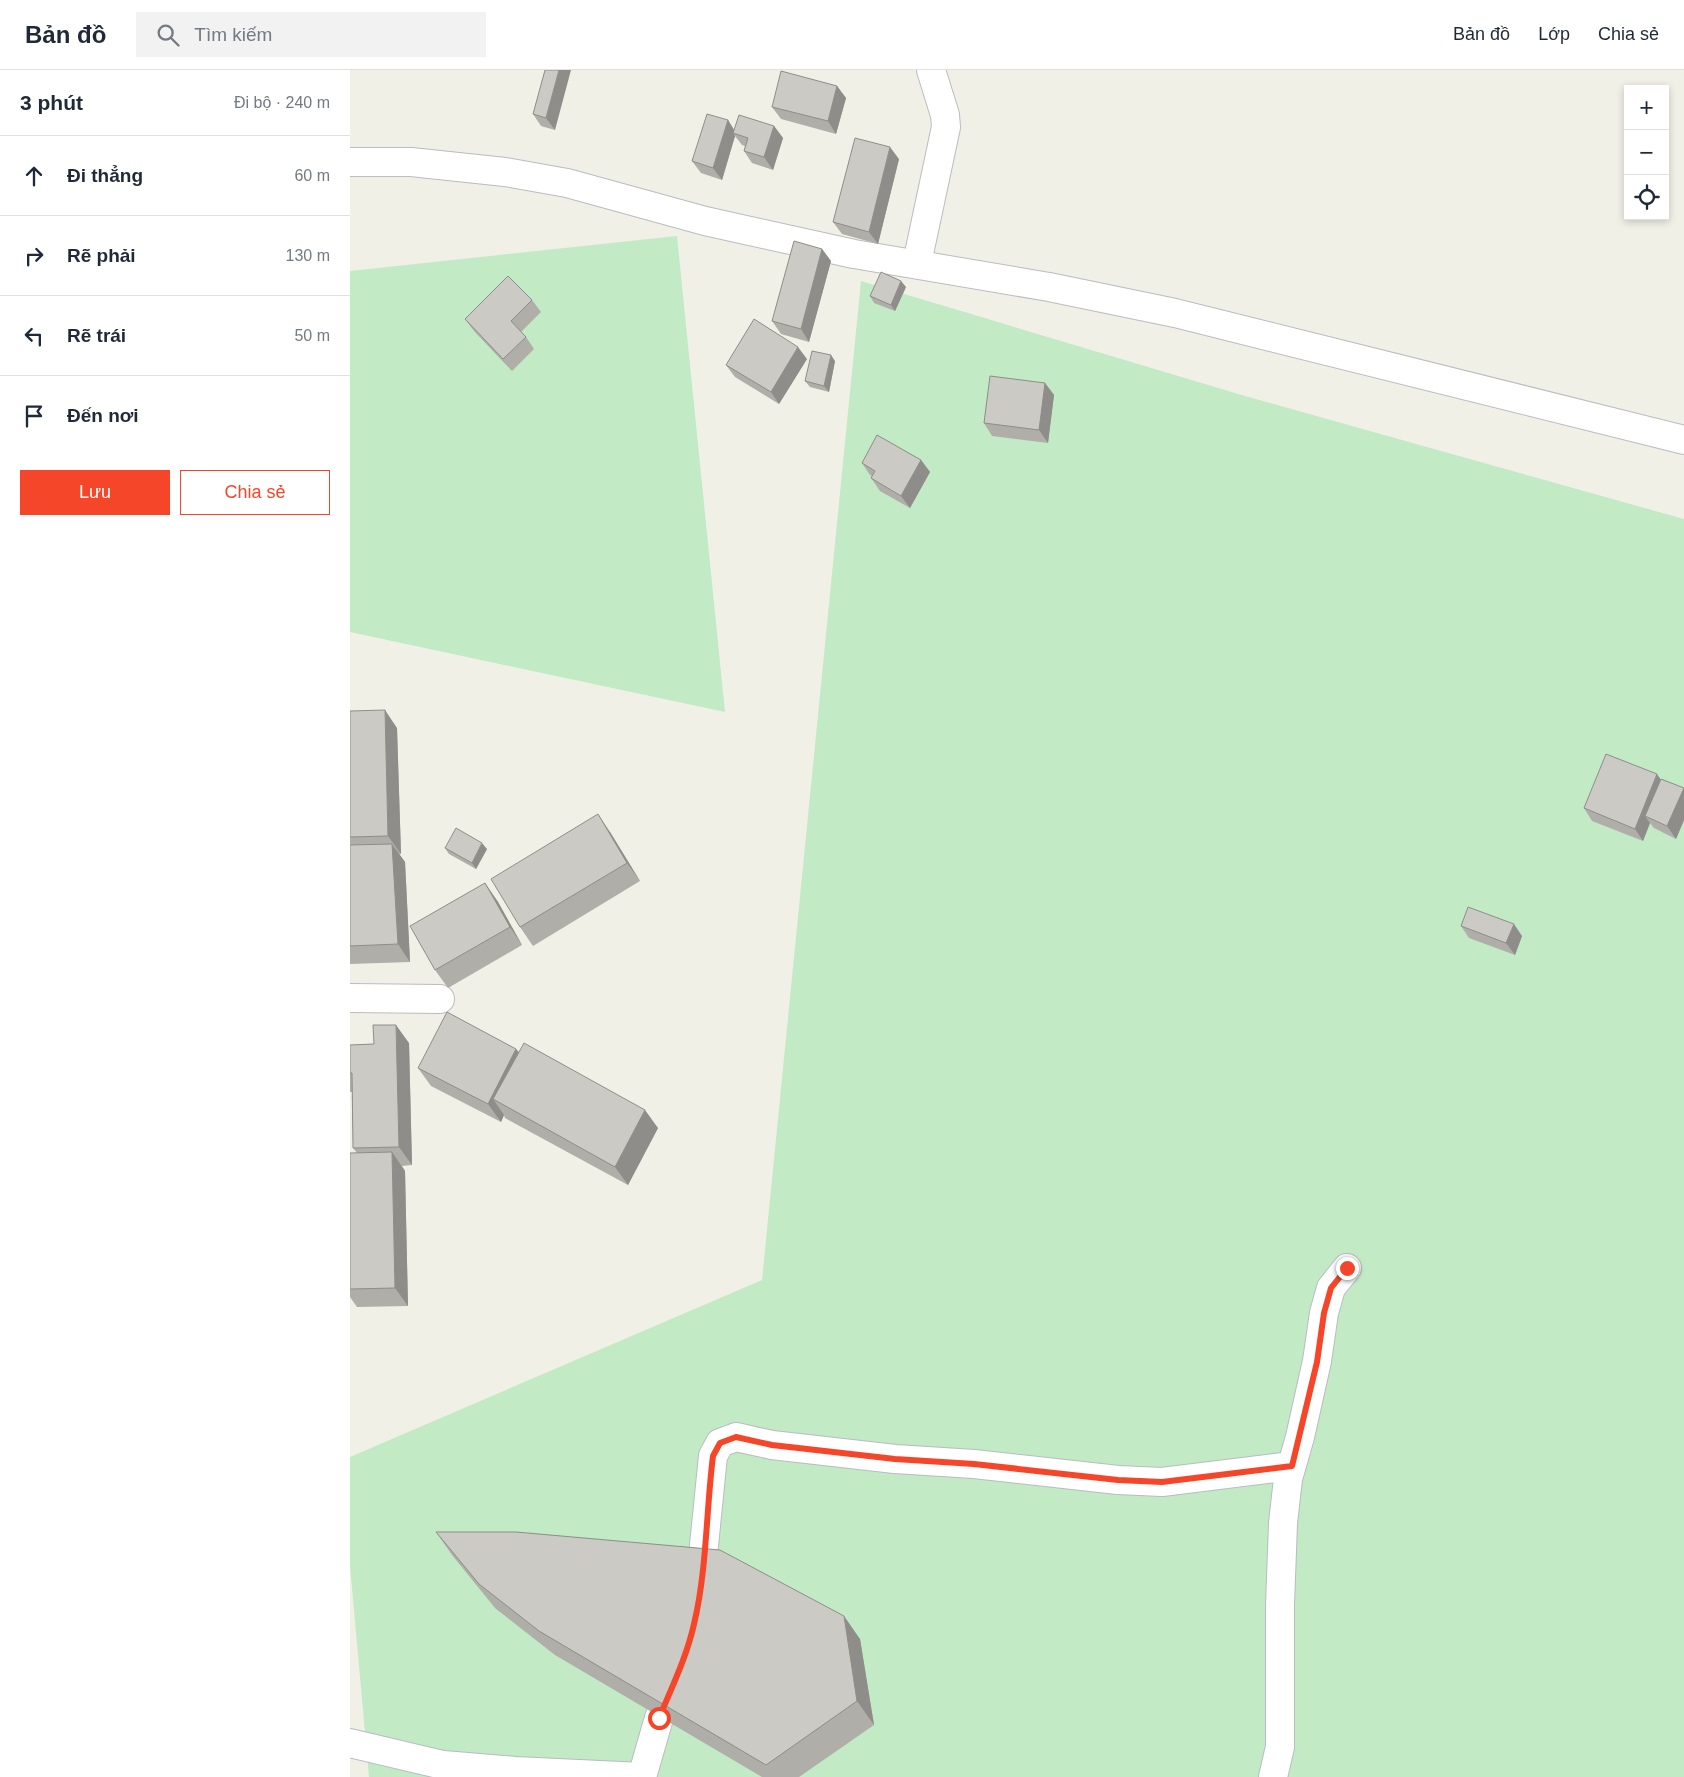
<!DOCTYPE html>
<html lang="vi">
<head>
<meta charset="utf-8">
<style>
  :root { --surface:#fff; --page:#f2f2f3; --text:#1f2937; --muted:#747a83; --line:#e0e1e3; --accent:#f64629 }
  body { margin:0; font-family:Arial,sans-serif; background:var(--page); color:var(--text) }
  .controls { position:absolute; right:15px; top:15px; display:grid; overflow:hidden; border-radius:0px; box-shadow:0 2px 8px #0003 }
  .controls button { width:45px; height:45px; display:grid; place-items:center; padding:0; border:0; border-bottom:1px solid var(--line); background:var(--surface); color:var(--text); font:25px sans-serif }
  .stop { position:absolute; width:15px; height:15px; margin:-11px; border:4px solid #f64629; border-radius:50%; background:#fff }
  .stop.end { background:#f64629; border-color:#fff; box-shadow:0 1px 5px #0008 }
  .list { margin:0; padding:0; list-style:none }
  h2 { display:flex; justify-content:space-between; align-items:center; height:65px; margin:0; padding:0 20px; font-size:21px }
  h2 small { font-size:16px; font-weight:400; color:var(--muted) }
  .list li { display:grid; grid-template-columns:32px 1fr auto; gap:15px; align-items:center; box-sizing:border-box; height:80px; padding:0 20px; border-top:1px solid var(--line) }
  .list b { display:block; font-size:19px; white-space:nowrap }
  .list em { font-size:16px; font-style:normal; color:var(--muted) }
  .actions { display:flex; gap:10px; padding:15px 20px }
  .actions a { flex:1; padding:11px 0; border:1px solid var(--accent); border-radius:0px; text-align:center; font-size:18px; color:var(--accent) }
  .actions .main { background:var(--accent); color:#fff }
  .icon { flex:none; width:28px; height:28px; fill:none; stroke:currentColor; stroke-width:2; stroke-linecap:round; stroke-linejoin:round }
  .map { position:relative; flex:none; width:1334px; height:1707px; overflow:hidden }
  header { display:flex; align-items:center; gap:30px; box-sizing:border-box; height:70px; padding:0 25px; background:var(--surface); border-bottom:1px solid var(--line) }
  header strong { font-size:24px }
  nav { display:flex; gap:28px; margin-inline-start:auto; font-size:18px }
  .search { width:350px; height:45px; background:var(--page); display:flex; align-items:center; gap:12px; box-sizing:border-box; padding:0 18px; border-radius:0px; color:var(--muted); font-size:19px }
  main { display:flex }
  aside { flex:1; background:var(--surface) }
  .map>svg:first-child { display:block }
  .green { fill:#c2eac5 }
  .lines { fill:none; stroke-linecap:round; stroke-linejoin:round }
  .minor-casing { stroke:#b9bcc1; stroke-width:30 }
  .minor { stroke:#fff; stroke-width:28 }
  .wall { fill:#afaea9 }
  .shaded-wall { fill:#8f8d89 }
  .building { fill:#cccac4; stroke:#8f8d89 }
  .route { stroke:#f64629; stroke-width:6 }
</style>
</head>
<body>
<header>
<strong>Bản đồ</strong>
<div class="search"><svg class="icon" aria-label="search" viewBox="0 0 24 24"><circle cx="10" cy="10" r="6"/><path d="M15 15l6 6"/></svg>Tìm kiếm</div>
<nav><a>Bản đồ</a><a>Lớp</a><a>Chia sẻ</a></nav>
</header>
<main>
<aside>
<h2>3 phút<small>Đi bộ · 240 m</small></h2>
<ul class="list">
<li><svg class="icon" aria-label="ahead" viewBox="0 0 24 24"><path d="M12 20V5M6 11l6-6 6 6"/></svg><div><b>Đi thẳng</b></div><em>60 m</em></li>
<li><svg class="icon" aria-label="right" viewBox="0 0 24 24"><path d="M7 20v-9h11M14 6l5 5-5 5"/></svg><div><b>Rẽ phải</b></div><em>130 m</em></li>
<li><svg class="icon" aria-label="left" viewBox="0 0 24 24"><path d="M17 20v-9H6M10 6l-5 5 5 5"/></svg><div><b>Rẽ trái</b></div><em>50 m</em></li>
<li><svg class="icon" aria-label="arrive" viewBox="0 0 24 24"><path d="M6 21V4h12l-3 4 3 4H6"/></svg><div><b>Đến nơi</b></div></li>
</ul>
<div class="actions"><a class="main">Lưu</a><a>Chia sẻ</a></div>
</aside>
<div class="map">
<svg width="1334" height="1707" viewBox="0 0 1334 1707">
  <rect width="100%" height="100%" fill="#f1f0e7"/>
  <path class="green" d="M327,166l48,476 -375,-80v-361z
    M511,211l384,115 439,123v1258h-1315l-19,-211v-109l412,-177z"/>
  <g class="lines">
    <defs>
      <path id="minor" d="M0,92h61l94,10 62,11 138,38 149,33 195,33 126,26 509,127
        M567,193l29,-136 -1,-12 -14,-45
        M0,928l90,1
        M350,1515l13,-129 7,-13 16,-6 36,8 123,14 79,5 144,16 44,2 129,-16
        M0,1673l93,22 72,6 127,6
        M292,1707l17,-59 15,-37
        M923,1707l7,-30v-142l3,-82 5,-44 12,-42 17,-76 7,-48 7,-25 16,-20"/>
    </defs>
    <use href="#minor" class="minor-casing"/>
    <use href="#minor" class="minor"/>
  </g>
  <path class="wall" d="M195,0l10,60 -14,-4 -8,-12z
    M487,16l9,12 -10,36 -55,-15 -9,-12z
    M378,50l6,10 40,-4 9,12 -10,32 -21,-7 -8,-12 1,-5 -3,-1 -7,-9 -13,44 -21,-7 -9,-12z
    M549,89l-21,85 -36,-10 -9,-12z
    M472,179l9,12 -22,81 -28,-8 -9,-13z
    M556,217l-11,24 -21,-8 -4,-7z
    M182,230l9,12 -20,20 5,5 8,12 -22,22 -38,-40 -9,-12z
    M457,289l-28,45 -44,-27 -9,-12z
    M485,291l-6,31 -19,-5 -5,-6z
    M695,313l9,12 -6,48 -56,-7 -8,-13z
    M571,390l9,12 -20,36 -30,-17 -9,-13 1,-2 -2,-1 -8,-12z
    M0,641l47,17 4,126h-2l6,8 5,100 -60,2v-119h1l-1,-1z
    M1311,710l23,8v32l-8,19 -22,-11 -4,-5 -7,18 -51,-20 -8,-13z
    M260,762l30,49 -107,65 -13,-19z
    M95,778l42,1 -11,20 -27,-15z
    M135,813l13,19 24,43 -74,43 -13,-18z
    M1111,856l61,10 -7,19 -46,-17z
    M59,973l3,122 -10,1 3,5 3,135 -51,1 -7,-10v-144h7l-4,-5 -1,-56h-2v-47z
    M166,979l3,3 139,76 -30,57 -123,-67 -1,-3 -3,7 -70,-36 -13,-18z
    M86,1462l424,107 14,86 -75,52h-37l-207,-122 -60,-47 -43,-53z"/>
  <path class="shaded-wall" d="M209,0h12l-16,60 -9,-12z
    M487,16l9,12 -10,36 -8,-13z
    M378,50l8,13h-3l2,3 -13,44 -9,-12z
    M424,56l9,12 -10,32 -9,-13z
    M540,77l9,12 -21,85 -9,-12z
    M472,179l9,12 -22,81 -8,-13z
    M551,211l5,6 -11,24 -4,-6z
    M448,277l9,12 -28,45 -8,-12z
    M481,285l4,6 -6,31 -5,-6z
    M695,313l9,12 -6,48 -9,-13z
    M571,390l9,12 -20,36 -9,-12z
    M35,640l12,18 4,126 -13,-18z
    M1307,704l8,12 -20,30 5,7 -7,18 -8,-12z
    M1334,718v32l-8,19 -9,-13z
    M248,744l12,18 30,49 -13,-18z
    M132,773l5,6 -11,20 -4,-6z
    M42,774l13,18 5,100 -12,-18z
    M135,813l13,19 24,43 -12,-18z
    M1164,854l8,12 -7,19 -9,-12z
    M46,955l13,18 3,122 -13,-18z
    M166,979l13,18 -36,32 11,16 -3,7 -13,-18z
    M295,1040l13,18 -30,57 -13,-18z
    M42,1082l13,19 3,135 -13,-18z
    M494,1546l16,23 14,86 -17,-24z"/>
  <path class="building" d="M195,0h14l-13,48 -13,-4z
    M431,1l56,15 -9,35 -56,-14z
    M357,44l21,6 -15,48 -21,-7z
    M389,45l35,11 -10,31 -20,-6 4,-13 -15,-5z
    M505,68l35,9 -21,85 -36,-10z
    M444,171l28,8 -21,80 -29,-8z
    M531,202l20,9 -10,24 -21,-9z
    M158,206l24,24 -21,21 15,16 -23,22 -38,-40z
    M404,249l44,28 -27,45 -45,-27z
    M462,281l19,4 -7,31 -19,-5z
    M640,306l55,7 -6,47 -55,-7z
    M527,365l44,25 -20,36 -30,-18 4,-7 -13,-8z
    M35,640l3,126 -38,1v-126z
    M1256,684l51,20 -22,55 -51,-21z
    M1311,709l23,9 -17,38 -22,-10z
    M248,744l29,49 -107,64 -29,-48z
    M106,758l26,15 -10,20 -27,-15z
    M42,774l6,100 -48,2v-101z
    M135,813l25,44 -75,43 -25,-44z
    M1118,837l46,17 -8,19 -45,-17z
    M97,942l69,37 -28,55 -70,-36z
    M23,955h23l3,122 -46,1 -1,-75h-2v-28l24,-1z
    M174,973l121,67 -30,57 -122,-68z
    M42,1082l3,136 -45,1v-136z
    M86,1462h80l204,18 124,66 13,85 -91,64 -227,-134 -60,-47z"/>
  <g class="lines">
    <path class="route" d="M309,1648c13,-31 28,-62 35,-94 13,-54 12,-113 19,-168l7,-13 16,-6 36,8 123,14 79,5 144,16 44,2 130,-16 25,-104 7,-49 7,-25 16,-20"/>
  </g>
</svg>
<div class="controls">
<button>+</button>
<button>−</button>
<button><svg class="icon" aria-label="locate" viewBox="0 0 24 24"><circle cx="12" cy="12" r="6"/><path d="M12 2v4M12 18v4M2 12h4M18 12h4"/></svg></button>
</div>
<div class="stop" style="left:309px;top:1648px"></div>
<div class="stop end" style="left:997px;top:1198px"></div>
</div>
</main>
</body>
</html>
